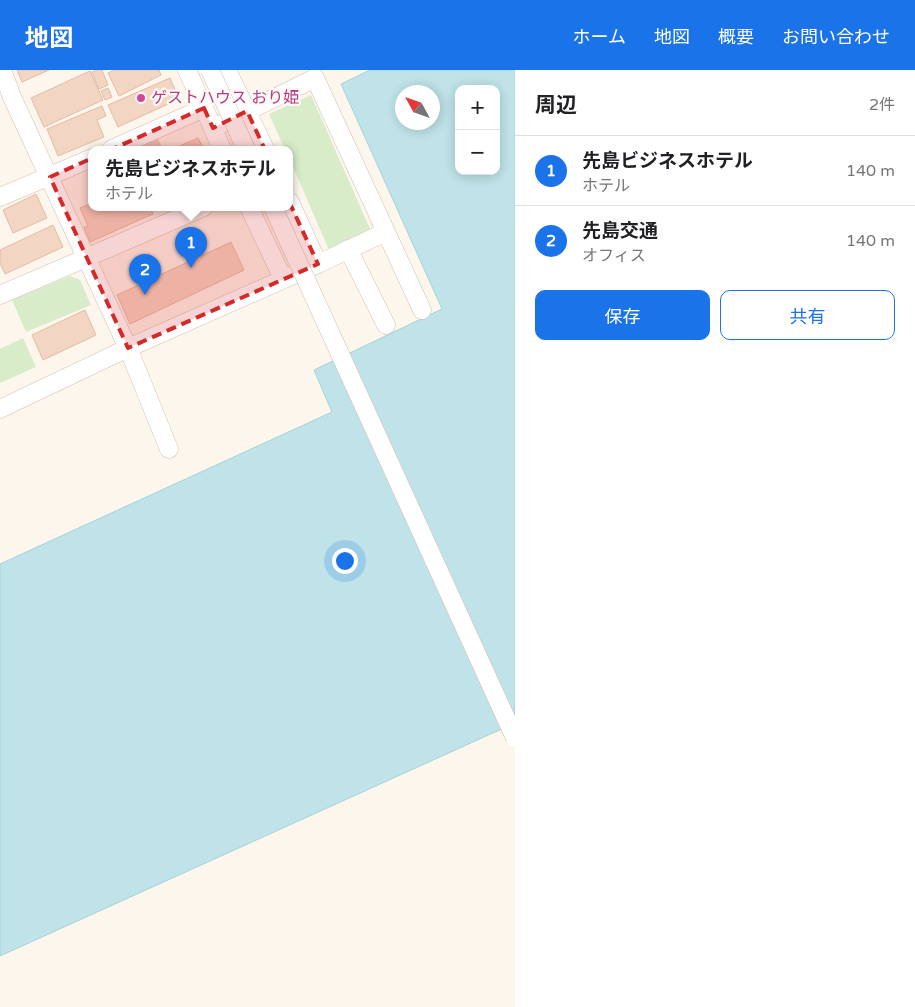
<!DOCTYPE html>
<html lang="ja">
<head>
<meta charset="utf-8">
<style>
  :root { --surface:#fff; --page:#f2f2f2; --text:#202124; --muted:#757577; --line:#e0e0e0; --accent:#1a73e8 }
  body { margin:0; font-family:"Varela Round","Noto Sans JP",sans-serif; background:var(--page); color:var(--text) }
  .controls { position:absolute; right:15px; top:15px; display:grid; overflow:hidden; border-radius:10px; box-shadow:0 2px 12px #0003 }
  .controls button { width:45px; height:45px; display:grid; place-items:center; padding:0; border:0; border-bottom:1px solid var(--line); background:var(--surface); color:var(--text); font:25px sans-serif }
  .compass { position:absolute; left:395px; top:15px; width:45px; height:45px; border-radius:50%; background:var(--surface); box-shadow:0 2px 12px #0003; rotate:310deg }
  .you { position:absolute; left:344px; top:490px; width:18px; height:18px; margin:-12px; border:4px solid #fff; border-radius:50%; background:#1a73e8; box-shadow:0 0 0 8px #1a73e833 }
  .badge { display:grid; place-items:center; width:32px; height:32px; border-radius:50%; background:var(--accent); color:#fff; font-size:16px; font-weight:700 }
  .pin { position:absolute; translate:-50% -41px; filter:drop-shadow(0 1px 2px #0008) }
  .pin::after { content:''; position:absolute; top:26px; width:18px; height:15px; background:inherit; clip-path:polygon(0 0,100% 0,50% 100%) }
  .popup { position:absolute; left:88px; top:76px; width:205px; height:65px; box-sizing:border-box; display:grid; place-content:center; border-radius:10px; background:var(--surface); filter:drop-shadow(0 1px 4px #0005); font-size:16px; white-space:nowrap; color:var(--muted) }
  .popup b { font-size:19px; color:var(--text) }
  .popup::after { content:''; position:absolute; left:50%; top:100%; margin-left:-10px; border:10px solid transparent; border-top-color:var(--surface) }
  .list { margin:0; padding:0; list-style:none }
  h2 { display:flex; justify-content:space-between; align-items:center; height:65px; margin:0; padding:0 20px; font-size:21px }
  h2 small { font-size:16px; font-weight:400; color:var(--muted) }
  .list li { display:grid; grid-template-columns:32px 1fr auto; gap:15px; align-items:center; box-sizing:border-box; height:70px; padding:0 20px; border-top:1px solid var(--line) }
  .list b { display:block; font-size:19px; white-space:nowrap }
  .list p { margin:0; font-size:16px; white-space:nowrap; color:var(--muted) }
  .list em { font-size:16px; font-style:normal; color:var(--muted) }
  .actions { display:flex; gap:10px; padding:15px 20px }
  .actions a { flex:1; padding:11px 0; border:1px solid var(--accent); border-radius:10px; text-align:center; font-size:18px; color:var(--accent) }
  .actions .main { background:var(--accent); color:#fff }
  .map { position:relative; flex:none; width:515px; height:937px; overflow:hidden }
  header { display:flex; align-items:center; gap:30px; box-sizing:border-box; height:70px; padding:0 25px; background:var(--accent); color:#fff }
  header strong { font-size:24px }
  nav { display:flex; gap:28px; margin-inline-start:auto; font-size:18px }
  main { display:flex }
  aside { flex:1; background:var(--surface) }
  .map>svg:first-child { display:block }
  .green { fill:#d8ecc9 }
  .water { fill:#bfe3e8; stroke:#a5d3da; fill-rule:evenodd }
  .building { fill:#f3d5c3; stroke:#e6bba3 }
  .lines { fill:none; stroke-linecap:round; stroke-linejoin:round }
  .minor-casing { stroke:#d1beb0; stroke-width:19 }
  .minor { stroke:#fff; stroke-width:18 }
  .minor-bridge-casing { stroke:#d1beb0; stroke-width:19; stroke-linecap:butt }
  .minor-bridge { stroke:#fff; stroke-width:18 }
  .marked { fill:#d62828; fill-opacity:0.2; stroke:#d62828; stroke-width:4; stroke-dasharray:10 6; stroke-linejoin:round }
  .hotel-dot { fill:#d1479c; stroke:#fffaf3; stroke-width:2 }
  .labels { text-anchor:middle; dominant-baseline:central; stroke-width:4.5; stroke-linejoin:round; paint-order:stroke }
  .hotel-label { font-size:16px; fill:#b23c85; stroke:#fffaf3; text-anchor:start }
</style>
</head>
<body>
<header>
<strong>地図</strong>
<nav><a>ホーム</a><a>地図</a><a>概要</a><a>お問い合わせ</a></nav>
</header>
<main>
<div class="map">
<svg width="515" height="937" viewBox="0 0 515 937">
  <rect width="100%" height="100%" fill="#fdf6ec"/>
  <path class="green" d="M311,25l60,136 -42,19 -39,-90v-11h-5l-16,-35z
    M70,206l10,4 11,25 -65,27 -14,-32z
    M23,268l13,29 -36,16v-34z"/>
  <path class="water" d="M370,0h145v653l-515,233v-392l332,-152 -18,-42 128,-61 -101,-225zM459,19h37v82h-37zM402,22h30v30h-30z"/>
  <path class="building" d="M17,0h32l-27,12z
    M96,0h6l6,15 -9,4 -7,-17z
    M115,0h44l2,5 -42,21 -11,-23z
    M90,1l13,29 -59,27 -13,-29z
    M170,8l9,21 -61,28 -10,-22z
    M108,18l4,9 -7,3 -4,-9z
    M102,36l4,10 -9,4 7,17 -46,19 -11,-27z
    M156,67l6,12h-33z
    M198,68l6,11h-31z
    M36,124l11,24 -34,15 -10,-23z
    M92,133v4h58l3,7 -63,28 -6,-15 4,-1 -8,-18z
    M53,155l10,22 -58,27 -5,-11v-13z
    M231,172l13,28 -114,54 -13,-29z
    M85,240l11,25 -53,25 -11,-25z"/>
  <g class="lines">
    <defs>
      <path id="minor" d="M2,0l10,27 116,251 41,101
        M187,0l35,79
        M227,0l38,79
        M213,58l102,-50 107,232
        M112,79l92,-41
        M0,127l92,-39
        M290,132l28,62
        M249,137l34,72
        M348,179l38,76
        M0,225l204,-88
        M0,339l128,-61 190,-84 68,-32"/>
    </defs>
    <use href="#minor" class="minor-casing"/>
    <use href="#minor" class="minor"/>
    <defs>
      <path id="minor-bridge" d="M210,0l36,79
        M273,137l242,531"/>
    </defs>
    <use href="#minor-bridge" class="minor-bridge-casing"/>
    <use href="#minor-bridge" class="minor-bridge"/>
  </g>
  <path class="marked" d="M204,38l9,20 34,-17 71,153 -190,84 -78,-171z"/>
  <circle class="hotel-dot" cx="141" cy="28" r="5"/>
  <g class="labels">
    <g class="hotel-label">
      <text x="151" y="28">ゲストハウス おり姫</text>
    </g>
  </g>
</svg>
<div class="controls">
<button>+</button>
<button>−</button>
</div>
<svg class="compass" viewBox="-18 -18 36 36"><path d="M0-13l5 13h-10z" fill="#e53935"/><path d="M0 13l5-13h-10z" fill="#757577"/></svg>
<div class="you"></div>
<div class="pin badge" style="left:191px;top:198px">1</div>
<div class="popup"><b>先島ビジネスホテル</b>ホテル</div>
<div class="pin badge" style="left:145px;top:225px">2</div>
</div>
<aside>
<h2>周辺<small>2件</small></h2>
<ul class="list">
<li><span class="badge">1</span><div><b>先島ビジネスホテル</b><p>ホテル</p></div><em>140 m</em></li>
<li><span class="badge">2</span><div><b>先島交通</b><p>オフィス</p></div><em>140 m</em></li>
</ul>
<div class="actions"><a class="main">保存</a><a>共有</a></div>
</aside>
</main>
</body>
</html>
